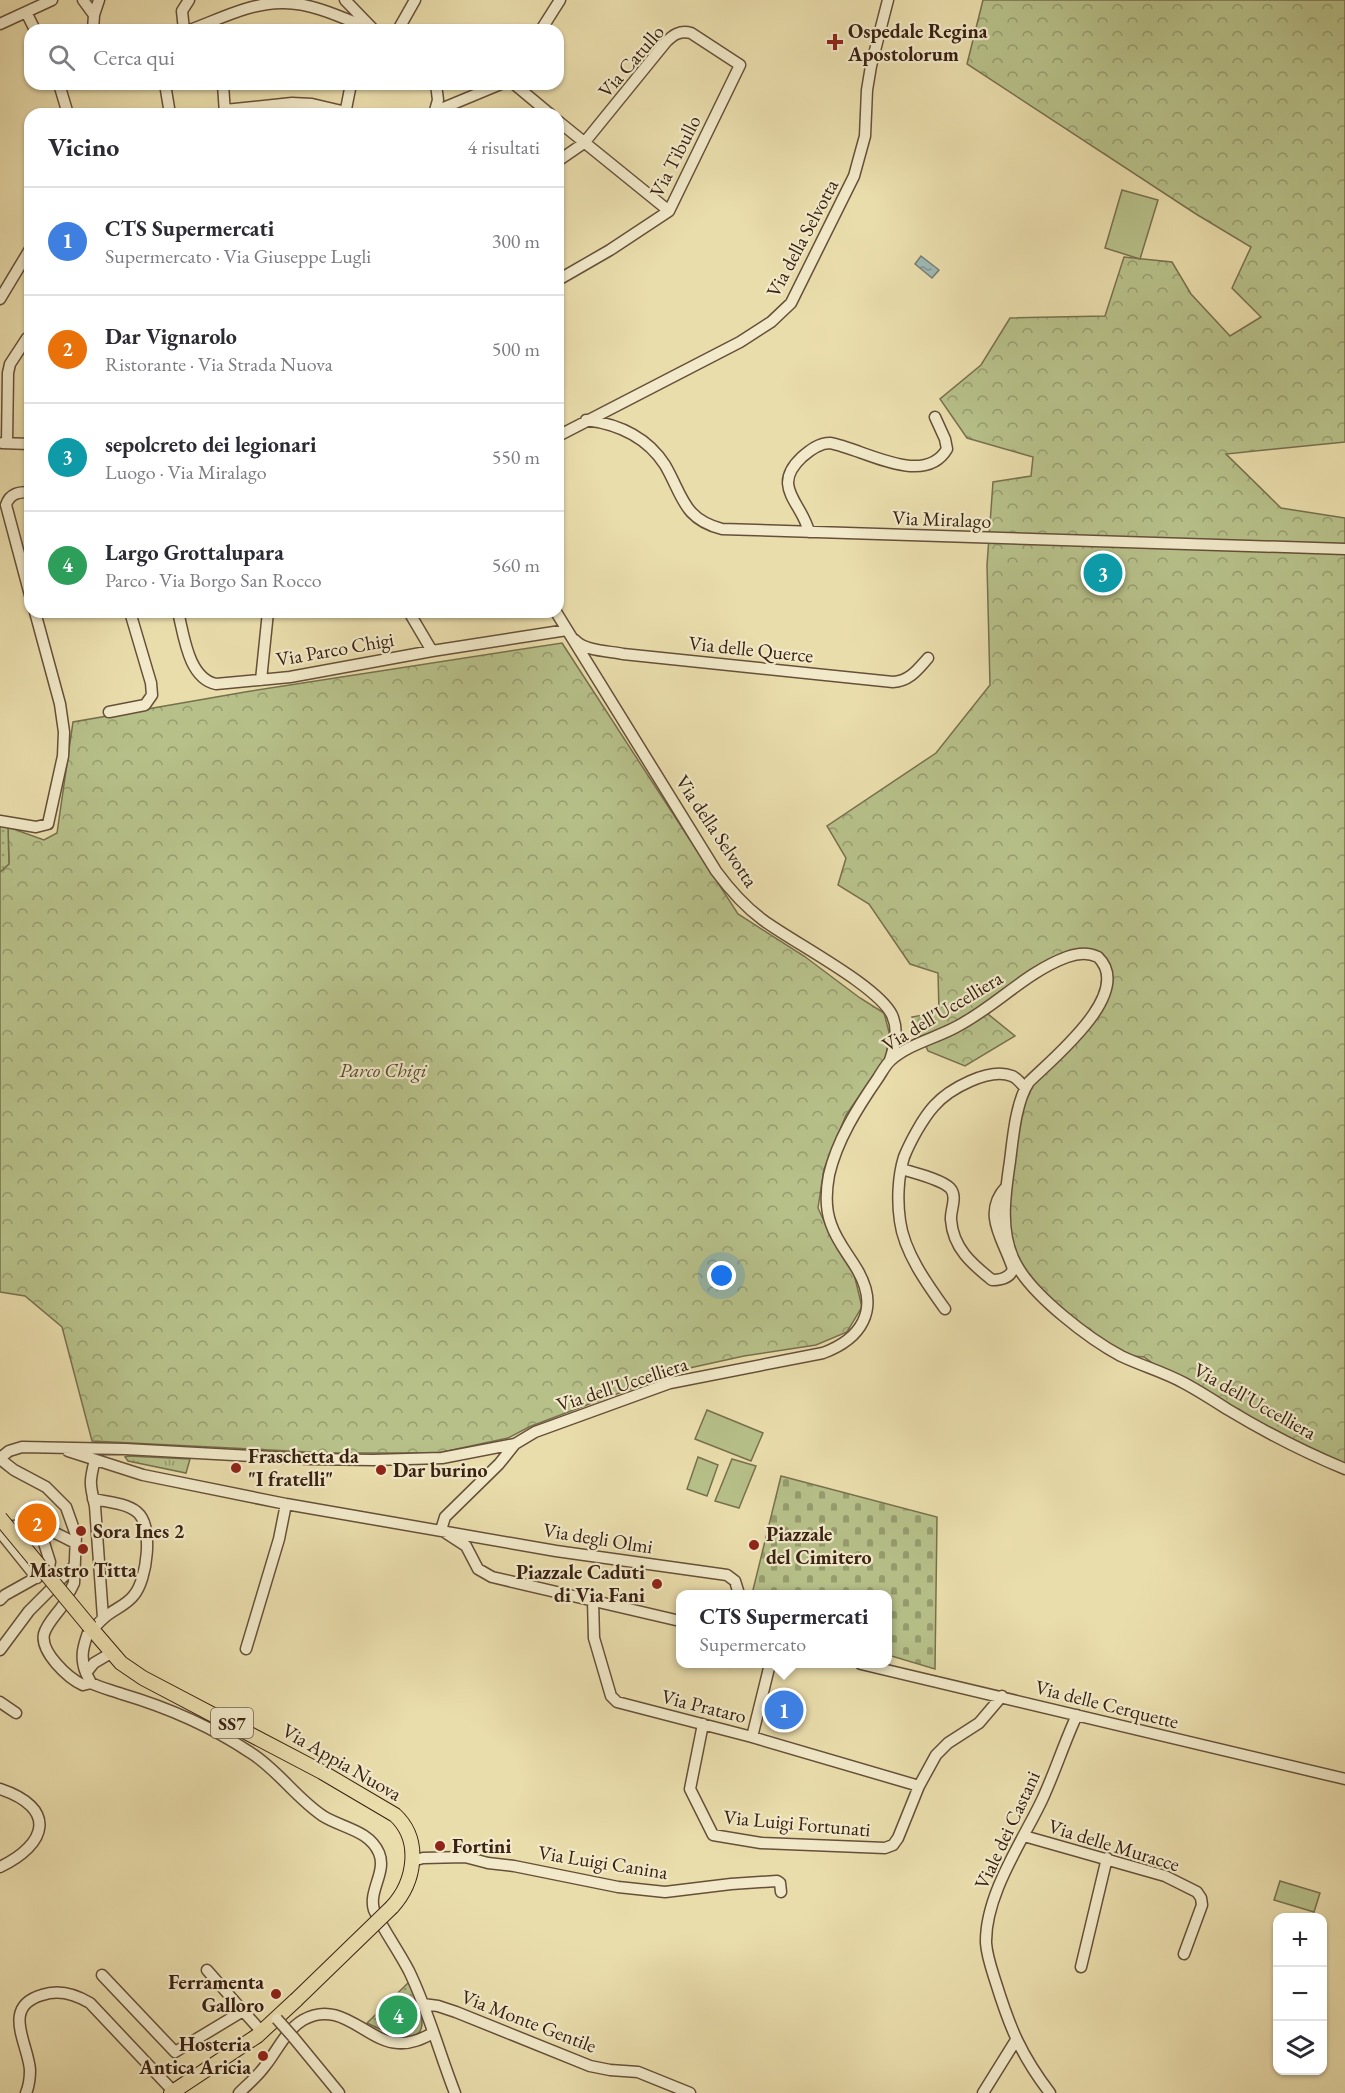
<!DOCTYPE html>
<html lang="it">
<head>
<meta charset="utf-8">
<style>
  :root { --surface:#fff; --page:#f2f2f3; --text:#2b2b33; --muted:#7c7c81; --line:#e1e1e2; --accent:#8f2418 }
  body { margin:0; font-family:"EB Garamond",serif; background:var(--page); color:var(--text) }
  .controls { position:absolute; right:18px; bottom:18px; display:grid; overflow:hidden; border-radius:12px; box-shadow:0 2px 4px #0004 }
  .controls button { width:54px; height:54px; display:grid; place-items:center; padding:0; border:0; border-bottom:2px solid var(--line); background:var(--surface); color:var(--text); font:30px sans-serif }
  .you { position:absolute; left:722px; top:1276px; width:21px; height:21px; margin:-15px; border:4px solid #fff; border-radius:50%; background:#1a73e8; box-shadow:0 0 0 9px #1a73e833 }
  .badge { display:grid; place-items:center; width:39px; height:39px; border-radius:50%; background:var(--accent); color:#fff; font-size:20px; font-weight:700 }
  .pin { position:absolute; translate:-50% -50%; border:3px solid #fff; box-shadow:0 2px 6px #0006 }
  .popup { position:absolute; left:676px; top:1590px; width:216px; height:78px; box-sizing:border-box; display:grid; place-content:center; border-radius:12px; background:var(--surface); filter:drop-shadow(0 2px 4px #0005); font-size:20px; white-space:nowrap; color:var(--muted) }
  .popup b { font-size:22px; color:var(--text) }
  .popup::after { content:''; position:absolute; left:50%; top:100%; margin-left:-12px; border:12px solid transparent; border-top-color:var(--surface) }
  .list { margin:0; padding:0; list-style:none }
  h2 { display:flex; justify-content:space-between; align-items:center; height:78px; margin:0; padding:0 24px; font-size:26px }
  h2 small { font-size:20px; font-weight:400; color:var(--muted) }
  .list li { display:grid; grid-template-columns:39px 1fr auto; gap:18px; align-items:center; box-sizing:border-box; height:108px; padding:0 24px; border-top:2px solid var(--line) }
  .list b { display:block; font-size:22px; white-space:nowrap }
  .list p { margin:0; font-size:20px; white-space:nowrap; color:var(--muted) }
  .list em { font-size:20px; font-style:normal; color:var(--muted) }
  .icon { flex:none; width:33px; height:33px; fill:none; stroke:currentColor; stroke-width:2; stroke-linecap:round; stroke-linejoin:round }
  .map { position:relative; flex:none; width:1345px; height:2093px; overflow:hidden }
  .search { position:absolute; background:var(--surface); box-shadow:0 2px 4px #0004; left:24px; top:24px; width:540px; height:66px; display:flex; align-items:center; gap:15px; box-sizing:border-box; padding:0 21px; border-radius:18px; color:var(--muted); font-size:22px }
  .panel { position:absolute; background:var(--surface); box-shadow:0 2px 4px #0004; left:24px; top:108px; width:540px; height:510px; border-radius:18px }
  .map>svg:first-child { display:block }
  .grass { fill:url(#grass-tufts); stroke:#78704e; stroke-width:1.5 }
  .forest { fill:url(#forest-crowns); stroke:#78704e; stroke-width:1.5 }
  .cemetery { fill:url(#cemetery-stones); stroke:#78704e; stroke-width:1.5 }
  .park { fill:url(#park-dots); stroke:#78704e; stroke-width:1.5 }
  .garden { fill:#b7c089; stroke:#78704e; stroke-width:1.5 }
  .water { fill:url(#water-ripples); stroke:#757c74; stroke-width:1.5 }
  .lines { fill:none; stroke-linecap:round; stroke-linejoin:round }
  .minor-casing { stroke:#665039; stroke-width:13 }
  .major-casing { stroke:#3a2113; stroke-width:16 }
  .minor { stroke:#f1e9c9; stroke-width:10 }
  .major { stroke:#eaddac; stroke-width:14 }
  .minor-bridge-casing { stroke:#665039; stroke-width:13; stroke-linecap:butt }
  .major-bridge-casing { stroke:#3a2113; stroke-width:16; stroke-linecap:butt }
  .minor-bridge { stroke:#f1e9c9; stroke-width:10 }
  .major-bridge { stroke:#eaddac; stroke-width:14 }
  .poi-dot { fill:#8f2418; stroke:#f1e9c9; stroke-width:2 }
  .labels { text-anchor:middle; dominant-baseline:central; stroke-width:4.5; stroke-linejoin:round; paint-order:stroke }
  .shield { fill:#f1e9c9; stroke:#715d4a; stroke-width:1.5 }
  .shield-label { font-size:18px; font-weight:bold; fill:#3a2113 }
  .poi-label { font-size:20px; font-weight:bold; fill:#3a2113; stroke:#f1e9c9; text-anchor:start }
  .street-label { font-size:20px; fill:#3a2113; stroke:#f1e9c9 }
  .park-label { font-size:20px; font-style:italic; fill:#594930; stroke:#f1e9c9 }
</style>
</head>
<body>
<div class="map">
<svg width="1345" height="2093" viewBox="0 0 1345 2093">
  <defs>
    <pattern id="grass-tufts" width="24" height="20" patternUnits="userSpaceOnUse" patternTransform="scale(1.5)"><rect width="24" height="20" fill="#b7c089"/><path d="M3 7l-1-3M5 7V3M7 7l1-3M15 17l-1-3M17 17v-4M19 17l1-3" fill="none" stroke="#969c6f"/></pattern>
    <pattern id="forest-crowns" width="20" height="18" patternUnits="userSpaceOnUse" patternTransform="scale(1.5)"><rect width="20" height="18" fill="#b7c089"/><path d="M2 6a3 3 0 1 1 6 0M12 15a3 3 0 1 1 6 0" fill="none" stroke="#969c6f"/></pattern>
    <pattern id="cemetery-stones" width="16" height="16" patternUnits="userSpaceOnUse" patternTransform="scale(1.5)"><rect width="16" height="16" fill="#b7c089"/><path d="M2 7V4a2 2 0 0 1 4 0v3zM10 15v-3a2 2 0 0 1 4 0v3z" fill="#969c6f"/></pattern>
    <pattern id="park-dots" width="8" height="8" patternUnits="userSpaceOnUse" patternTransform="scale(1.5)"><rect width="8" height="8" fill="#b7c089"/><path d="M2 2h.1M6 6h.1" fill="none" stroke="#969c6f" stroke-width="1.8" stroke-linecap="round"/></pattern>
    <pattern id="water-ripples" width="26" height="14" patternUnits="userSpaceOnUse" patternTransform="scale(1.5)"><rect width="26" height="14" fill="#9db9b5"/><path d="M2 4q2-2 4 0t4 0M15 11q2-2 4 0t4 0" fill="none" stroke="#819692"/></pattern>
  </defs>
  <rect width="100%" height="100%" fill="#eaddac"/>
  <filter id="stains"><feTurbulence type="fractalNoise" baseFrequency=".00333" numOctaves="4"/><feColorMatrix values="0 0 0 0 .2 0 0 0 0 .09 0 0 0 0 .02 0 0 0 .5 -.17"/></filter>
  <radialGradient id="worn" r=".72"><stop offset=".6" stop-color="#630" stop-opacity="0"/><stop offset="1" stop-color="#630" stop-opacity=".3"/></radialGradient>
  <path class="grass" d="M128,1456l62,3 -4,14 -58,-12 -3,-4z"/>
  <path class="forest" d="M983,0h362v442l-119,12 55,54 64,10v950l-173,-91 -28,-20 -23,-2 -28,-17 -72,-66 -16,-52 17,-124 81,-97v-36l-26,-9 -94,56 32,26 -50,30 -37,-15 -16,-34 27,-5 -1,-39 -28,-9 -41,-60 -31,-19 8,-27 -19,-32 109,-73 54,-68 -3,-120 6,-83 38,-6 2,-19 -66,-19 -27,-39 41,-34 29,-47 95,-2 19,-59 48,5 19,32 39,42 31,-19 -29,-29 19,-41 -55,-33 -229,-150z
    M562,643l176,271 66,42 56,42 24,15 5,19 -3,25 -40,58 -22,54 -6,39 15,33 21,33 8,33 -15,25 -31,13 -72,11 -59,13 -93,34 -63,24 -21,11 -70,15h-108l-238,-12 -30,-114 -37,-31 -25,-4v-420l9,-8 -1,-37 36,13 13,-7 16,-111 172,-30z"/>
  <path class="cemetery" d="M781,1476l156,41 -2,152 -47,-14v-61h-136z"/>
  <path class="park" d="M0,826l8,1 1,37 -9,8z
    M409,1982c5,13 13,27 13,41 0,27 -43,6 -55,0z"/>
  <path class="garden" d="M1122,190l36,10 -18,59 -35,-11z
    M707,1410l56,23 -12,28 -56,-22z
    M698,1457l20,8 -11,31 -20,-7z
    M732,1459l24,7 -17,42 -24,-7z
    M1280,1881l40,12 -6,19 -40,-12z"/>
  <path class="water" d="M921,256l18,14 -7,8 -17,-14z"/>
  <g class="lines">
    <defs>
      <path id="minor" d="M83,0l11,15
        M345,0l27,28
        M26,12l9,18
        M0,24l52,-24
        M93,30l1,-15 5,-15
        M184,30l-2,-19 7,-11
        M190,30c30,-11 62,-28 94,-27 30,0 61,16 89,27
        M398,30l17,-30
        M541,30l19,-30
        M59,84l9,30
        M165,84l5,30
        M223,84l2,30
        M514,84l36,30
        M225,110l67,-7 20,1 34,8
        M436,111l65,-27
        M345,114l6,-30
        M434,114l4,-14 -2,-16
        M558,121l111,90
        M558,161l26,-18 82,-101c7,-7 14,-12 25,-9l49,32 -71,146 -59,39 -52,30
        M0,299l30,-50
        M586,420c32,4 61,17 79,45 18,31 18,54 57,64l623,20
        M558,436l182,-94 31,-20 20,-19 63,-127 11,-40 2,-46 4,-24 17,-66
        M2,443l27,1 1,-3
        M7,443l1,-70 2,-9 17,-26
        M30,492c-11,0 -20,1 -24,13l24,90
        M809,532c-7,-30 -39,-45 -7,-75 8,-7 17,-14 28,-14 34,6 94,45 117,6l-2,-10 -10,-22
        M178,612c6,23 10,66 38,72l74,-7 142,-26 135,-21
        M409,612l23,39
        M556,612l160,259c14,19 28,35 47,49 31,23 114,65 129,95 7,16 3,30 -2,45
        M575,640c10,11 34,11 48,14l270,28c17,-1 25,-13 35,-24
        M261,680l7,-68
        M109,712l36,-7 7,-10 -1,-12 -21,-71
        M0,821l36,6 12,-3 15,-68 1,-24 -4,-28 -25,-92
        M902,1169c12,4 39,10 48,19 8,9 0,22 1,32 2,28 21,44 41,60 9,0 18,-2 21,-11 -9,-29 -32,-55 -7,-82
        M945,1309c-18,-25 -41,-57 -45,-88 -3,-20 -2,-45 4,-64 6,-15 19,-39 30,-51 15,-17 55,-39 78,-30 5,2 9,7 13,12
        M68,1451l75,24 143,29 270,47 171,24 8,6 4,13
        M0,1458l9,-7 13,-4 103,2 183,10 65,1 69,-2 73,-14 20,-12 135,-49 153,-30c38,-14 57,-43 35,-82 -9,-16 -21,-29 -27,-47 -6,-16 -5,-33 -2,-49 8,-35 29,-68 49,-97 4,-6 8,-14 13,-18 18,-16 45,-22 65,-33 39,-20 70,-55 111,-70 11,-4 21,-5 31,0 37,36 -46,102 -69,125 -13,19 -16,55 -19,79 -5,33 -11,72 6,103 17,32 73,75 105,92 21,10 43,16 63,27 15,8 29,17 43,26 38,23 77,43 118,60
        M0,1459l14,11 32,17 20,20 10,28 -2,48 -4,8
        M95,1460c-6,22 -5,25 0,46l8,112
        M0,1529c33,-9 47,-1 75,14
        M441,1530l4,-13 54,-53 16,-20
        M0,1532l37,46
        M446,1533l20,13 12,23 14,8 188,44
        M0,1600l5,-5 43,-24 2,-9 -11,-35
        M593,1600l1,38 17,58 6,6 135,35 167,49
        M63,1605c-6,9 -16,18 -19,29 -4,18 24,44 39,51l8,-2
        M90,1627c-6,17 -11,29 -4,46l8,-10 17,-10
        M92,1630c4,-4 8,-9 13,-13 9,-8 22,-12 29,-22 13,-15 20,-69 3,-83 -11,-9 -30,-10 -44,-13
        M246,1649l33,-110 7,-35
        M0,1650l29,-39 45,-45
        M861,1664l484,115
        M86,1673l5,10c10,5 20,7 31,11 44,13 90,33 129,59 27,17 45,45 72,63 19,12 46,14 56,37 8,19 -11,38 -5,57 10,21 24,40 35,61 19,39 30,81 46,122
        M0,1702l16,11
        M703,1724l-13,65 23,46 48,8 124,5 8,-3 5,-7 21,-52 17,-31 12,-12 31,-20 23,-27
        M752,1737l18,-73
        M0,1789c57,19 48,55 0,78
        M1024,1836l141,40 32,16 4,6 1,7 -18,49
        M412,1861l11,-3 42,-1 23,6 26,3 104,21 47,5 66,-8 46,-3 3,2 1,9
        M1081,1967l26,-109
        M207,1970l36,41
        M102,1975l73,77 68,-41 19,21
        M423,2004l15,2 18,6 134,54 20,4 28,2 52,21
        M293,2037l46,56
        M26,2093c3,-7 4,-15 4,-23 -2,-27 -29,-63 12,-75 17,-6 33,-1 48,8l83,88
        M239,2093c9,-9 19,-17 26,-27 12,-15 21,-36 38,-46 38,-22 64,22 95,23 13,1 24,-4 35,-10
        M983,2093l33,-53
        M1050,2093c-29,-38 -40,-65 -54,-110 -4,-13 -9,-26 -10,-40 -1,-48 36,-101 56,-143 13,-28 22,-57 35,-85"/>
      <path id="major" d="M90,1627l31,36 22,15 179,94 73,43c27,25 20,67 -3,92
        M171,2093l86,-57 39,-36"/>
    </defs>
    <use href="#minor" class="minor-casing"/>
    <use href="#major" class="major-casing"/>
    <use href="#minor" class="minor"/>
    <use href="#major" class="major"/>
    <defs>
      <path id="minor-bridge" d="M277,2019l16,18"/>
      <path id="major-bridge" d="M0,1518l90,109
        M296,2000l96,-93"/>
    </defs>
    <use href="#minor-bridge" class="minor-bridge-casing"/>
    <use href="#major-bridge" class="major-bridge-casing"/>
    <use href="#minor-bridge" class="minor-bridge"/>
    <use href="#major-bridge" class="major-bridge"/>
  </g>
  <g class="poi-dot">
    <path d="M832 33h6v6h6v6h-6v6h-6v-6h-6v-6h6z"/>
    <circle cx="236" cy="1468" r="6"/>
    <circle cx="381" cy="1470" r="6"/>
    <circle cx="81" cy="1531" r="6"/>
    <circle cx="754" cy="1545" r="6"/>
    <circle cx="83" cy="1549" r="6"/>
    <circle cx="657" cy="1584" r="6"/>
    <circle cx="440" cy="1846" r="6"/>
    <circle cx="276" cy="1994" r="6"/>
    <circle cx="263" cy="2056" r="6"/>
  </g>
  <g class="labels">
    <rect class="shield" x="211" y="1708" width="42" height="30" rx="4.5"/>
    <g class="shield-label">
      <text x="232" y="1723">SS7</text>
    </g>
    <g class="poi-label">
      <text x="848" y="31">Ospedale Regina<tspan x="848" dy="23">Apostolorum</tspan></text>
      <text x="248" y="1456">Fraschetta da<tspan x="248" dy="23">"I fratelli"</tspan></text>
      <text x="393" y="1470">Dar burino</text>
      <text x="93" y="1531">Sora Ines 2</text>
      <text x="766" y="1534">Piazzale<tspan x="766" dy="23">del Cimitero</tspan></text>
      <text x="83" y="1570" text-anchor="middle">Mastro Titta</text>
      <text x="645" y="1572" text-anchor="end">Piazzale Caduti<tspan x="645" dy="23">di Via Fani</tspan></text>
      <text x="452" y="1846">Fortini</text>
      <text x="264" y="1982" text-anchor="end">Ferramenta<tspan x="264" dy="23">Galloro</tspan></text>
      <text x="251" y="2044" text-anchor="end">Hosteria<tspan x="251" dy="23">Antica Aricia</tspan></text>
    </g>
    <g class="street-label">
      <text transform="translate(631 61) rotate(-49)">Via Catullo</text>
      <text transform="translate(675 156) rotate(-63)">Via Tibullo</text>
      <text transform="translate(802 238) rotate(-62)">Via della Selvotta</text>
      <text transform="translate(942 519) rotate(2)">Via Miralago</text>
      <text transform="translate(335 649) rotate(-10)">Via Parco Chigi</text>
      <text transform="translate(751 649) rotate(6)">Via delle Querce</text>
      <text transform="translate(717 831) rotate(56)">Via della Selvotta</text>
      <text transform="translate(942 1011) rotate(-31)">Via dell'Uccelliera</text>
      <text transform="translate(622 1384) rotate(-18)">Via dell'Uccelliera</text>
      <text transform="translate(1255 1401) rotate(29)">Via dell'Uccelliera</text>
      <text transform="translate(598 1538) rotate(9)">Via degli Olmi</text>
      <text transform="translate(1107 1704) rotate(14)">Via delle Cerquette</text>
      <text transform="translate(704 1706) rotate(14)">Via Prataro</text>
      <text transform="translate(342 1762) rotate(30)">Via Appia Nuova</text>
      <text transform="translate(797 1823) rotate(5)">Via Luigi Fortunati</text>
      <text transform="translate(1007 1830) rotate(-65)">Viale dei Castani</text>
      <text transform="translate(1114 1845) rotate(17)">Via delle Muracce</text>
      <text transform="translate(603 1862) rotate(9)">Via Luigi Canina</text>
      <text transform="translate(529 2021) rotate(21)">Via Monte Gentile</text>
    </g>
    <g class="park-label">
      <text x="383" y="1070">Parco Chigi</text>
    </g>
  </g>
  <rect width="100%" height="100%" filter="url(#stains)"/>
  <rect width="100%" height="100%" fill="url(#worn)"/>
</svg>
<div class="controls">
<button>+</button>
<button>−</button>
<button><svg class="icon" aria-label="layers" viewBox="0 0 24 24"><path d="M12 4l9 5-9 5-9-5zM3 14l9 5 9-5"/></svg></button>
</div>
<div class="you"></div>
<div class="pin badge" style="left:784px;top:1710px;background:#3f7fe0">1</div>
<div class="popup"><b>CTS Supermercati</b>Supermercato</div>
<div class="pin badge" style="left:37px;top:1523px;background:#e8710a">2</div>
<div class="pin badge" style="left:1103px;top:573px;background:#0f9aa8">3</div>
<div class="pin badge" style="left:398px;top:2015px;background:#2e9e5b">4</div>
<div class="search"><svg class="icon" aria-label="search" viewBox="0 0 24 24"><circle cx="10" cy="10" r="6"/><path d="M15 15l6 6"/></svg>Cerca qui</div>
<section class="panel">
<h2>Vicino<small>4 risultati</small></h2>
<ul class="list">
<li><span class="badge" style="background:#3f7fe0">1</span><div><b>CTS Supermercati</b><p>Supermercato · Via Giuseppe Lugli</p></div><em>300 m</em></li>
<li><span class="badge" style="background:#e8710a">2</span><div><b>Dar Vignarolo</b><p>Ristorante · Via Strada Nuova</p></div><em>500 m</em></li>
<li><span class="badge" style="background:#0f9aa8">3</span><div><b>sepolcreto dei legionari</b><p>Luogo · Via Miralago</p></div><em>550 m</em></li>
<li><span class="badge" style="background:#2e9e5b">4</span><div><b>Largo Grottalupara</b><p>Parco · Via Borgo San Rocco</p></div><em>560 m</em></li>
</ul>
</section>
</div>
</body>
</html>
